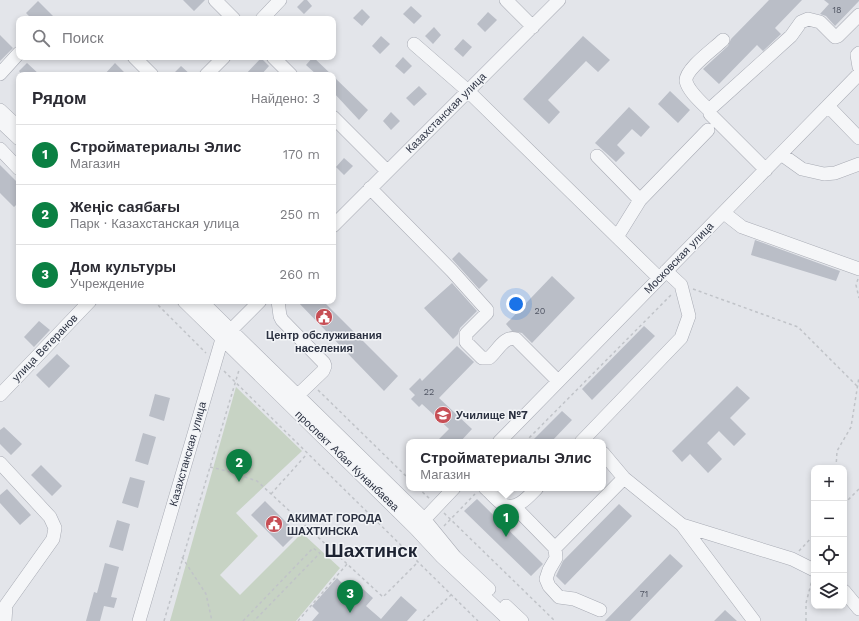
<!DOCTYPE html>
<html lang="ru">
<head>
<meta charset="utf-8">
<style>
  :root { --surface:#fff; --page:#f7f7f7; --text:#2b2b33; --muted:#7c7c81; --line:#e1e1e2; --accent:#0b8043 }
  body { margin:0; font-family:"Work Sans",sans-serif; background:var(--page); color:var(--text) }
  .controls { position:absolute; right:12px; bottom:12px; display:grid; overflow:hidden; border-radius:8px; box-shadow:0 2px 6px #0003 }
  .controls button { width:36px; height:36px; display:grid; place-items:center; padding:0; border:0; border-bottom:1px solid var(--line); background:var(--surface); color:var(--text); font:20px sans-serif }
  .you { position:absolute; left:516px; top:304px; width:14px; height:14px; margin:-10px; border:3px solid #fff; border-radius:50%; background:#1a73e8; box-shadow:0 0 0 6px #1a73e833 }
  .badge { display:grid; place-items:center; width:26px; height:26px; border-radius:50%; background:var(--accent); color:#fff; font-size:13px; font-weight:700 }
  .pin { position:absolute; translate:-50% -33px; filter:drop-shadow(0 1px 2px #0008) }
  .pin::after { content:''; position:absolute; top:21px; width:14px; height:12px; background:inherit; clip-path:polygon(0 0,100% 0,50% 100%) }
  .popup { position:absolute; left:406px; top:439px; width:200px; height:52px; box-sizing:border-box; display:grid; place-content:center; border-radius:8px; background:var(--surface); filter:drop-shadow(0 1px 3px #0005); font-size:13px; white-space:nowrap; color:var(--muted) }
  .popup b { font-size:15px; color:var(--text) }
  .popup::after { content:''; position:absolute; left:50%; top:100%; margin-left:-8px; border:8px solid transparent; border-top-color:var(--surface) }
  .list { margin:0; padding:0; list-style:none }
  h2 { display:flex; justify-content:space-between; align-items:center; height:52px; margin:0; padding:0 16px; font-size:17px }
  h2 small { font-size:13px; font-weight:400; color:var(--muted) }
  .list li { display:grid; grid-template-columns:26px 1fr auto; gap:12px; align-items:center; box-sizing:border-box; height:60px; padding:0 16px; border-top:1px solid var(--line) }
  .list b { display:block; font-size:15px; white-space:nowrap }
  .list p { margin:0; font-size:13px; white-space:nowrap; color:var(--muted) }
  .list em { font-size:13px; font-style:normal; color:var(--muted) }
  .icon { flex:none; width:22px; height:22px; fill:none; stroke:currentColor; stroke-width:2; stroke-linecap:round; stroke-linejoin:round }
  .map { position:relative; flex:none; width:859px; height:621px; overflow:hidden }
  .search { position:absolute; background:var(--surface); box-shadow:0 2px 6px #0003; left:16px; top:16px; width:320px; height:44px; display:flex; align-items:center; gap:10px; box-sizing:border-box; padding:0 14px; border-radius:8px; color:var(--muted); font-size:15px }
  .panel { position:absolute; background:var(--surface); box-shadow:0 2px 6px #0003; left:16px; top:72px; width:320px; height:232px; border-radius:8px }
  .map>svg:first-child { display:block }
  .green { fill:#c7d3c4 }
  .building { fill:#babec7 }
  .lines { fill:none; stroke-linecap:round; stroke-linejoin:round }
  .minor-casing { stroke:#a8abb4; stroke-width:14 }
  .path { stroke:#c0c3c8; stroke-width:1.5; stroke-dasharray:3 3; stroke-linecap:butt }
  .minor { stroke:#f5f6f8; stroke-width:13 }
  .labels { text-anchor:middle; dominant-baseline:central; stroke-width:3; stroke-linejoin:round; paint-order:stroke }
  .number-label { font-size:9px; fill:#4f5462 }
  .street-label { font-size:11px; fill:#2b3141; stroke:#f2f4f7 }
  .poi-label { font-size:11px; font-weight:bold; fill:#2b3141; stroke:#f2f4f7; text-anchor:start }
  .town-label { font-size:19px; font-weight:bold; fill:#1d2332; stroke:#f2f4f7 }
</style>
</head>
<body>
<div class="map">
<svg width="859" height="621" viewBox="0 0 859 621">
  <rect width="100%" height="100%" fill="#e3e5ea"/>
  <path class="green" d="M236,387l66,64 -66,62 22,23 -38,39 20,20 62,-62 38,35 -44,53h-126z"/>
  <path class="building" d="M183,0h22l-11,11z
    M304,0h3l5,6 -8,8 -7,-7z
    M769,0h33l-27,28 6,6 -18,17 -6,-6 -38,39 -16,-15 25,-23 3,-7z
    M824,0h35v1l-24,25 -9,-10 -6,-2 9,-10z
    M38,1l18,18h-24l-6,-6z
    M411,6l11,10 -8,8 -11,-10z
    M362,9l8,8 -8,9 -9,-8z
    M488,12l9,8 -12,12 -8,-8z
    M434,27l7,8 -8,9 -8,-8z
    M0,35l13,13 -13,13z
    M381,36l9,8 -10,10 -8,-8z
    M583,36l27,24 -12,12 -12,-11 -38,39 12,12 -11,12 -26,-25z
    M463,39l9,8 -9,10 -9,-8z
    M313,57l19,18h-15l-11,-10z
    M403,57l9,9 -8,8 -9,-8z
    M261,58l8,8 -8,9h-16z
    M27,63l13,12h-18l-3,-4z
    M115,63l12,12h-23z
    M181,66l10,9h-19z
    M333,76l35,34 -9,10 -26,-28z
    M419,86l8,8 -13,12 -8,-8z
    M670,91l20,19 -12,13 -20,-19z
    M629,107l21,20 -9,10 -9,-8 -15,16 8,8 -9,9 -21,-19z
    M391,112l9,9 -9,9 -8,-9z
    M344,158l9,8 -9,9 -8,-8z
    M0,165l19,19v18l-5,5 -14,-14z
    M755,240l85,31 -4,10 -85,-26z
    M459,252l29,28 -9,9 -27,-30z
    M552,276l23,22 -43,45 -10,-10 -10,-2 -6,-7z
    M452,283l25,28 -17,17 -2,6 -5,5 -29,-31z
    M297,301h26l75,75 -14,15z
    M39,321l11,9 -16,17 -10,-10z
    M644,326l11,10 -63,64 -10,-11z
    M457,346l17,16 -35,36 33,31 -12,13h-24l13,-13 -27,-25 -3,3 -8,-8 4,-4 -6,-6 11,-11 2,3z
    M57,354l13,12 -21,22 -13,-13z
    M737,386l13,12 -20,20 16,16 -12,12 -15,-15 -12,12 15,16 -14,14 -18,-19 -8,8 -10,-11z
    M155,394l15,4 -6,23 -15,-5z
    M562,411l10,9 -21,22h-20z
    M4,427l18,17 -11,11 -11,-11v-14z
    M143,433l13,4 -8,28 -13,-4z
    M41,465l21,21 -10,10 -21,-21z
    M130,477l15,4 -7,27 -16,-5z
    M7,489l24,26 -11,10 -20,-22v-8z
    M477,499l66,65 -12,12 -67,-65z
    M265,501l32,32 -14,14 -32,-32z
    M619,504l13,12 -67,69 -9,-9 7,-15z
    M117,520l13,4 -7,27 -14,-4z
    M670,554l13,12 -53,55h-25z
    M105,563l14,4 -8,30 6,1 -3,10 -10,-2 -4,15h-14l8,-29 3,1z
    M337,578l9,9 7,-7 20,18 -7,8 15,13 20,-23 16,14 -10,11h-95l7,-8 -7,-7z
    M725,610l12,11h-23z"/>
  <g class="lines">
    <defs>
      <path id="minor" d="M215,0l19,19
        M506,0l27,27
        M262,19l18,-19
        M414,44l54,47 191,187
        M859,53l-2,2 2,12
        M134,57l18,18
        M273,57l18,18
        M0,74l19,-21
        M206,75l18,-18
        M828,106l31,32
        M0,110l15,14
        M709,110c-7,-7 -21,-19 -23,-29 -1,-12 29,-33 37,-41
        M333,117l54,54
        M0,121l19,18
        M0,149l19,20
        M781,154l21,15 22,5 11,-1 24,-9
        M597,156l43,44
        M766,170l-56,-56v-5l81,-73 10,-14 7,-3 12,3 15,15 3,-1 21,-21
        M370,188l82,83 35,39v3l-21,21v8l16,16h7c8,-6 15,-23 27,-19l42,42
        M724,213l18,14 117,42
        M333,226l226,-226
        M617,237l23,-37 68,-70
        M184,301l231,227 27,29 68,64
        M201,301l223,218 31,38 34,32
        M278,301l2,15 2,4 42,43 1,3 -2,5 -25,24
        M0,395l90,-94
        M499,442l360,-368
        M581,442l100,-104 8,-22 -8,-31 -15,-14
        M603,453l21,25
        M0,463l50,54 5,11 -2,11 -47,66 -1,16
        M485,488c5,4 14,15 19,17 13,6 25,-9 33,-17
        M514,506l41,42 1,10 -7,12 -3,9 3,7 10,11 15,2 26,11
        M682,525l110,34 22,11
        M418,526l36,-38
        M555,548l69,-70 58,47 72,96
        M844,591l15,18
        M506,606l16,15
        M139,621l83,-282 38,-38"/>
    </defs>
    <use href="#minor" class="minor-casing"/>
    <path class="path" d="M858,279l-2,6 3,13
      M693,289l105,38 61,61
      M154,301l52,52
      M224,371l254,250
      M318,390l91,89
      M525,442l147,-148
      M210,467l17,4 30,10 126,116 35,-35
      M836,468l1,-17 14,-24 8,-50
      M418,488l12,11
      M271,494l36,-40
      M844,504l15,-15
      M444,513l111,108
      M444,526l31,-32
      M799,551l15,-16
      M182,557l24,37 6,27
      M164,621l75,-251
      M243,621l70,-73 7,5 -66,68
      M298,621l49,-57
      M423,621l28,-26
      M806,621v-18l6,-23"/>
    <use href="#minor" class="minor"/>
  </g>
  <defs>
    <symbol id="civic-disc" viewBox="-11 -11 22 22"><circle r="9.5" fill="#c74f56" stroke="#f2f4f7"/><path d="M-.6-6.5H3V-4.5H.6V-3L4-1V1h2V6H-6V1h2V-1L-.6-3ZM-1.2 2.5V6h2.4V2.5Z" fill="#fff"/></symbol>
    <symbol id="school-disc" viewBox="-11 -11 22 22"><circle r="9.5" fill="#c74f56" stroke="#f2f4f7"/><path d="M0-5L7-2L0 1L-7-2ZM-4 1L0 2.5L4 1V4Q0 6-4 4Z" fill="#fff"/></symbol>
  </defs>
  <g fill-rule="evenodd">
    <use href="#civic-disc" x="314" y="307" width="20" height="20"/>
    <use href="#school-disc" x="433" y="405" width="20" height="20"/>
    <use href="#civic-disc" x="264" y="514" width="20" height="20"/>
  </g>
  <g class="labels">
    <g class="number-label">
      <text x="837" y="10">18</text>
      <text x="540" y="311">20</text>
      <text x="429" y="392">22</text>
      <text x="644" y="594">71</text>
    </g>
    <g class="street-label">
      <text transform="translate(446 113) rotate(-45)">Казахстанская улица</text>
      <text transform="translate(679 258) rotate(-46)">Московская улица</text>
      <text transform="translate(45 348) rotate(-46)">улица Ветеранов</text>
      <text transform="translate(188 454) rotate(-74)">Казахстанская улица</text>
      <text transform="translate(347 461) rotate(44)">проспект Абая Кунанбаева</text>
    </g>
    <g class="poi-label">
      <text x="324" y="335" text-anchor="middle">Центр обслуживания<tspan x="324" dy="13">населения</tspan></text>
      <text x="456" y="415">Училище №7</text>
      <text x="287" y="518">АКИМАТ ГОРОДА<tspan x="287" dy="13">ШАХТИНСКА</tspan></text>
    </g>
    <g class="town-label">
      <text x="371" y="550">Шахтинск</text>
    </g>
  </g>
</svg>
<div class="controls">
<button>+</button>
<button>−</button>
<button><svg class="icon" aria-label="locate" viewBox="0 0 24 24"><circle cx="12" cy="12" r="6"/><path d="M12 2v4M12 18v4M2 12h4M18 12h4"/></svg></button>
<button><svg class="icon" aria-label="layers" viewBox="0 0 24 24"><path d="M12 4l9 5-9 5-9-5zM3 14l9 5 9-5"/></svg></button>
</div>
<div class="you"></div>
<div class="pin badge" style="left:506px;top:537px">1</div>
<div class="popup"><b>Стройматериалы Элис</b>Магазин</div>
<div class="pin badge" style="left:239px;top:482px">2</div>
<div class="pin badge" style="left:350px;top:613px">3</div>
<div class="search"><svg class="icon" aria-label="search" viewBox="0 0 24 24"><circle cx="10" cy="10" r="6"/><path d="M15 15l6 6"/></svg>Поиск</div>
<section class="panel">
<h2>Рядом<small>Найдено: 3</small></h2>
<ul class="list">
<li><span class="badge">1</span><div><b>Стройматериалы Элис</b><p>Магазин</p></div><em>170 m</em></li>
<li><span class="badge">2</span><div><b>Жеңіс саябағы</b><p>Парк · Казахстанская улица</p></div><em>250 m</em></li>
<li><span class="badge">3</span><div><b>Дом культуры</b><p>Учреждение</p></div><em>260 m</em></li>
</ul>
</section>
</div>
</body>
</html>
